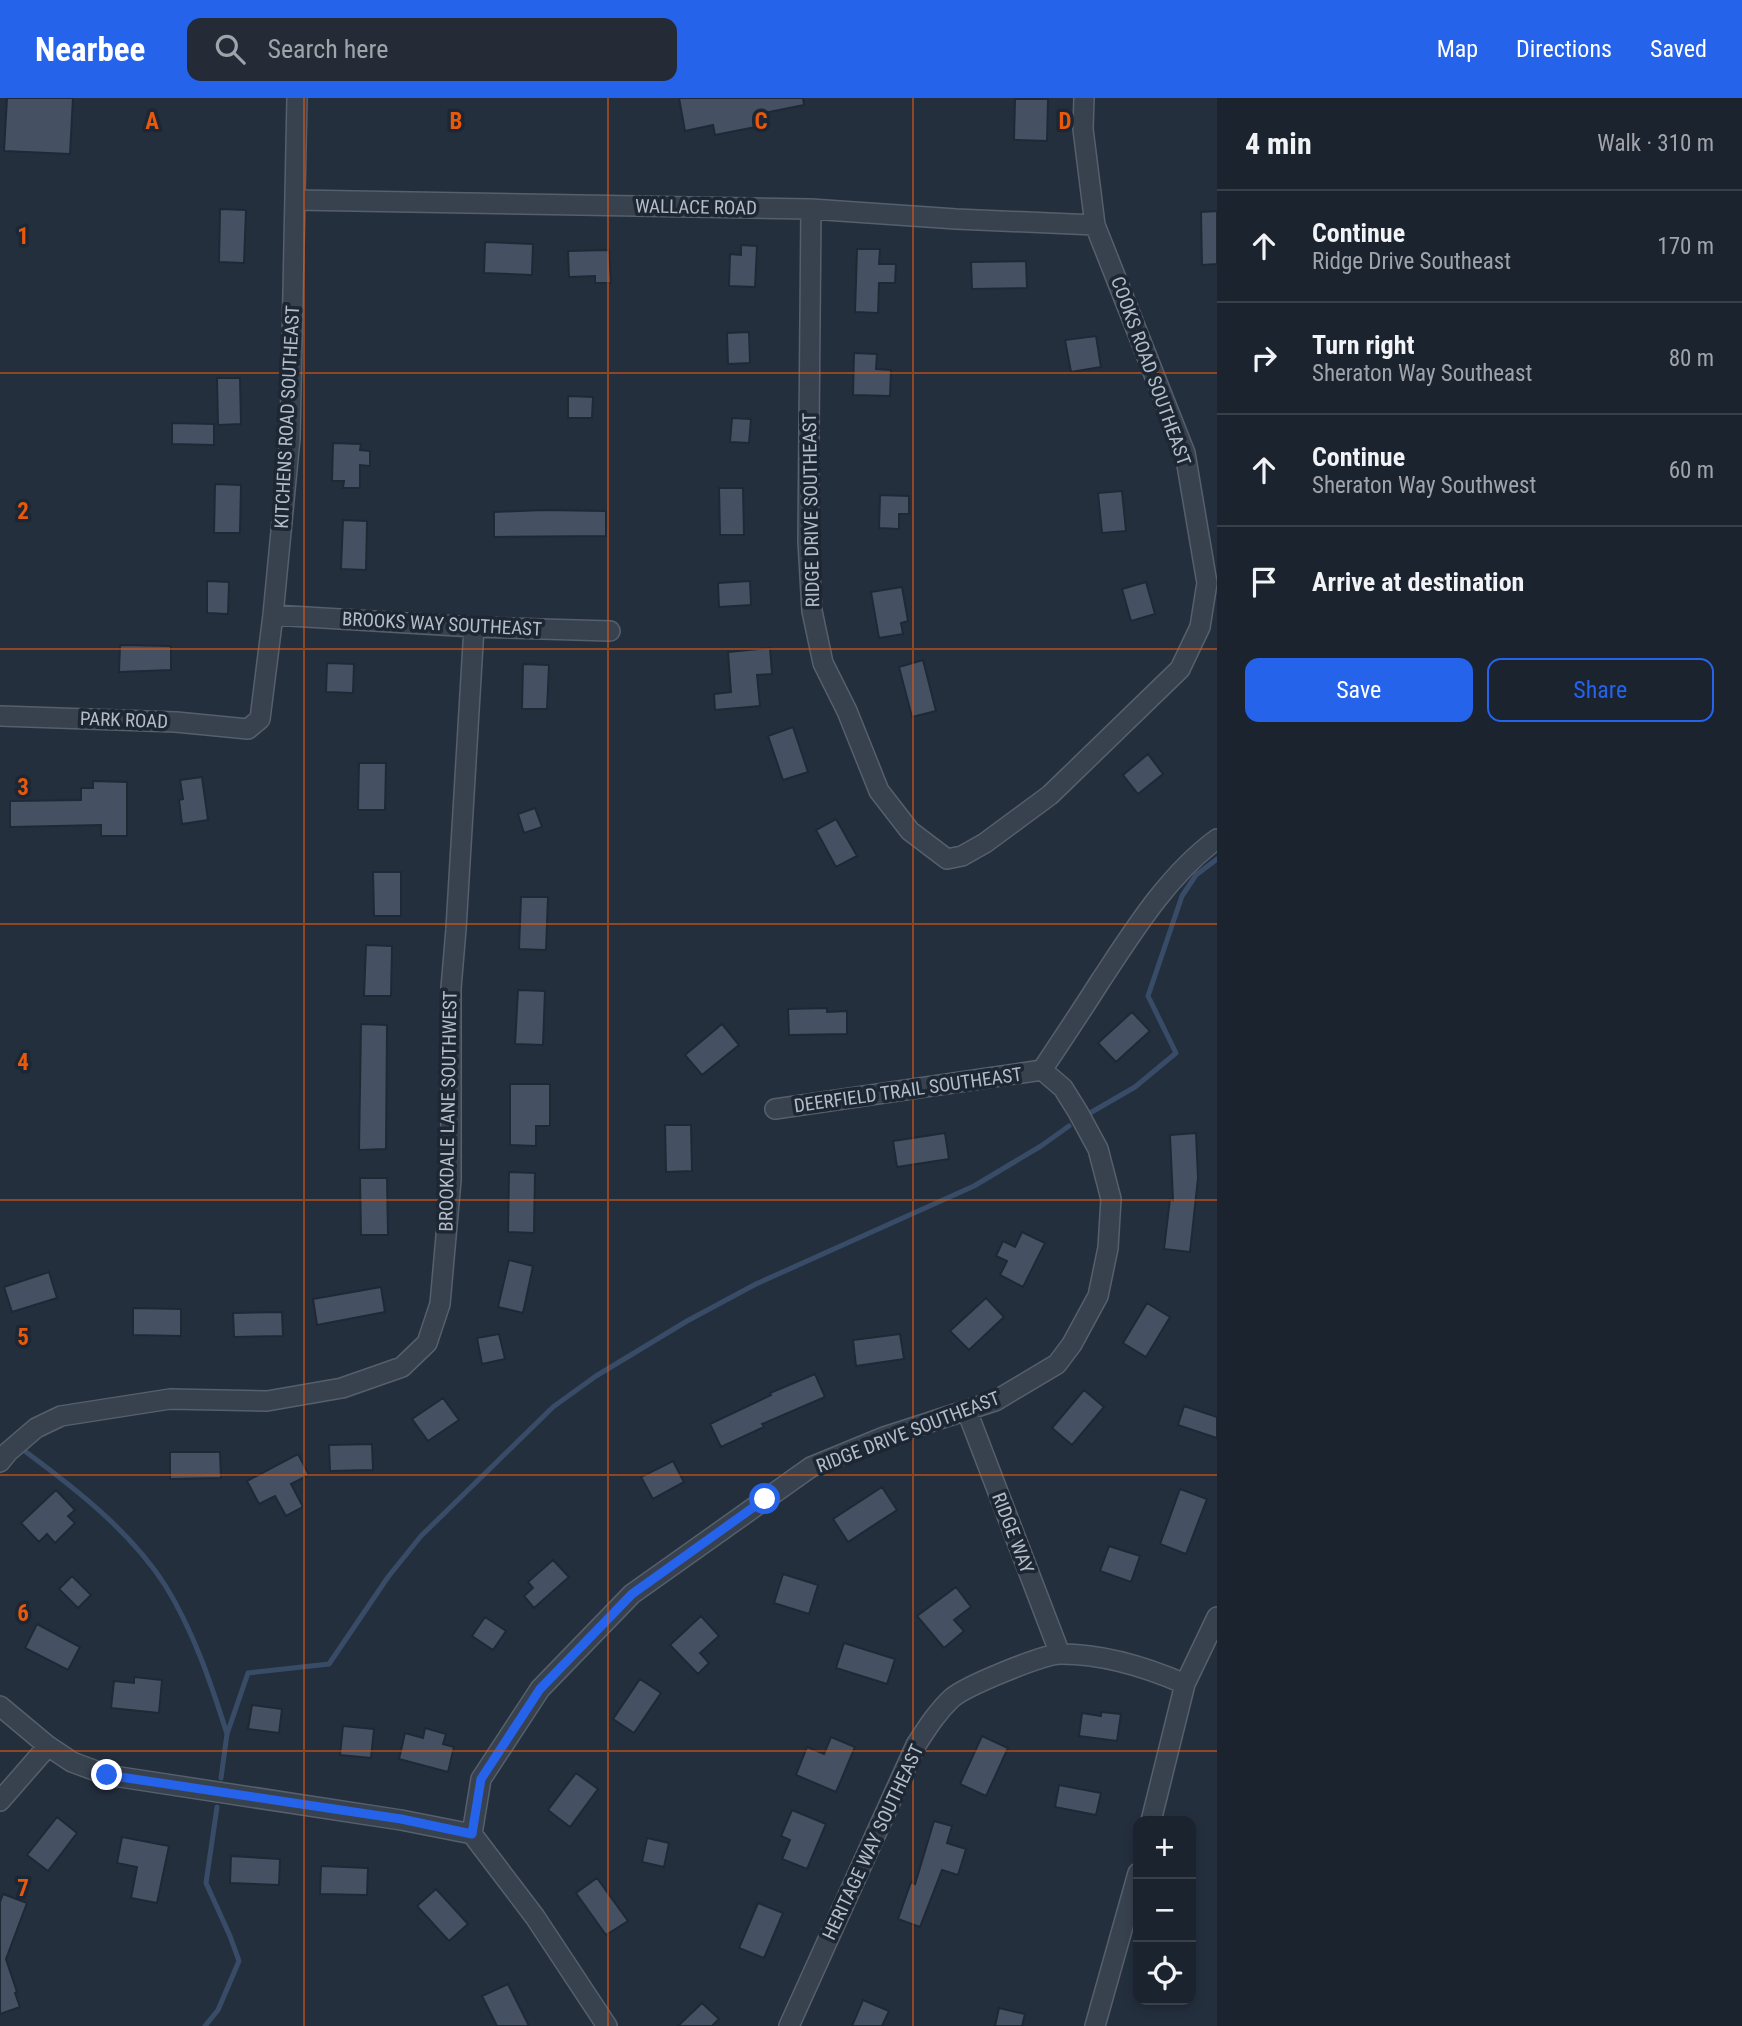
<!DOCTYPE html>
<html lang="en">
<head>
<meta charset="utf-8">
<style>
  :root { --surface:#1b232e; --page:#242b36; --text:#f1f3f6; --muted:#a0a4aa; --line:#39404a; --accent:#2563eb }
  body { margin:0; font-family:"Roboto Condensed",sans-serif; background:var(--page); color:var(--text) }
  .controls { position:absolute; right:21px; bottom:21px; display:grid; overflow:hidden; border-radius:14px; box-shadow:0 4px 10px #0003 }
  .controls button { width:63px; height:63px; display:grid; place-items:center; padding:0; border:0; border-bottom:2px solid var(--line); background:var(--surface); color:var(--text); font:35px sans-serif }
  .stop { position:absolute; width:21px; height:21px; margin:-16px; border:5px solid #2563eb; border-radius:50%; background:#fff }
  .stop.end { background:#2563eb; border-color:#fff; box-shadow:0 2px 7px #0008 }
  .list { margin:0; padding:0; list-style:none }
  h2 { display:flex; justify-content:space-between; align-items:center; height:91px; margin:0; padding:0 28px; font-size:30px }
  h2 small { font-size:23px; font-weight:400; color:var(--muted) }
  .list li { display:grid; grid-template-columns:46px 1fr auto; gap:21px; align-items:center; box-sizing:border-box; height:112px; padding:0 28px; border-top:2px solid var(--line) }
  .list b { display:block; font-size:26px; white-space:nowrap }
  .list p { margin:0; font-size:23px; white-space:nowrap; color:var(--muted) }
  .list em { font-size:23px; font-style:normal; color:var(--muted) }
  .actions { display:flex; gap:14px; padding:21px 28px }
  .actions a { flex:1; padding:16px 0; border:2px solid var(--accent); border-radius:14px; text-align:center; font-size:24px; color:var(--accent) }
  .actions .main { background:var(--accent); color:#fff }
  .icon { flex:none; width:38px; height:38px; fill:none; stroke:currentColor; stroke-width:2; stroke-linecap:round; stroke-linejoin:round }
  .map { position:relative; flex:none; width:1217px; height:1928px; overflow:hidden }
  header { display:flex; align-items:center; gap:42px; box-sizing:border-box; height:98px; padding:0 35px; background:var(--accent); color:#fff }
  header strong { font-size:33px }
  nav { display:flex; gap:38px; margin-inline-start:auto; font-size:24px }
  .search { width:490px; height:63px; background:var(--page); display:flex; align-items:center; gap:18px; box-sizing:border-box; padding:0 24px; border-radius:14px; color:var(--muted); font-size:26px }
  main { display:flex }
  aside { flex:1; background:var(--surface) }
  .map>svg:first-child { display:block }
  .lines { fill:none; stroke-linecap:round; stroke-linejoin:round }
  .stream { stroke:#394c67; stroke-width:5 }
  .building { fill:#455162; stroke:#1f2835; stroke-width:2 }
  .minor-casing { stroke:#565f6c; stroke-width:22 }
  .minor { stroke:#38414e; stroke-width:19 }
  .route { stroke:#2563eb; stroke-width:9 }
  .grid { fill:none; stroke:#e8590c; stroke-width:2; stroke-opacity:0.55 }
  .labels { text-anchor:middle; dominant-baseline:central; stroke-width:7; stroke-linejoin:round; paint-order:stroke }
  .street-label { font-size:19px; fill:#b4bcc9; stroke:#1d2633 }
  .grid-label { font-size:23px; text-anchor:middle; font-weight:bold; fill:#e8590c; stroke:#1d2633; stroke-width:7; stroke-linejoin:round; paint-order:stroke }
</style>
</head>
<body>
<header>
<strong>Nearbee</strong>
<div class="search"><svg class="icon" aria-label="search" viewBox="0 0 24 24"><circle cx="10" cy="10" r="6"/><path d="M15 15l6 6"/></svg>Search here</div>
<nav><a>Map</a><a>Directions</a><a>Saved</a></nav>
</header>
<main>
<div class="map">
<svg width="1217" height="1928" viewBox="0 0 1217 1928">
  <rect width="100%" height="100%" fill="#242f3e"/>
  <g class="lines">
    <path class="stream" d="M1090,1015l45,-26 41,-34 -28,-57 34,-100 14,-21 21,-16
      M26,1354c50,37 104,79 139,133 28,45 46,98 62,149
      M221,1680l6,-44 21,-61 81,-9 59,-87 33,-41 132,-129 43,-31 91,-55 69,-37 218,-98 67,-40 28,-20
      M205,1928l13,-16 21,-49 -9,-25 -24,-53 11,-76"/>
  </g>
  <path class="building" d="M7,0h66l-3,56 -66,-3z
    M679,0h124l1,7 -40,8 2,12 -51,10 -2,-10 -28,6z
    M1015,1h33l-1,42 -33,-1z
    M220,111l26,1 -2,53 -25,-1z
    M1217,113v53l-15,1 -1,-53z
    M485,144l48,2 -1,31 -48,-2z
    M741,147l16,1 -2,41 -26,-1 1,-32 11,1z
    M857,151h23l-1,15h17l-1,19h-16l-1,30 -23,-1z
    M609,152l2,33h-16v-7l-26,1 -1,-26z
    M1026,163l1,27 -55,1 -1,-27z
    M749,234l1,31 -22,1 -1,-31z
    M1096,238l5,31 -30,5 -6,-32z
    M854,255l23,1 -1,15 15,1 -1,26 -37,-1z
    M217,280h23l1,46 -23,1z
    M568,298l25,1 -1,21h-24z
    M732,320l19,1 -2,24 -19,-1z
    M172,325l42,1v21l-42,-1z
    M333,345l28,1 -1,6 10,1v15l-10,-1v23h-17l1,-7h-12z
    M215,386l26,1 -1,48h-26z
    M719,390h24l1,47h-24z
    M1122,393l4,40 -24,2 -4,-40z
    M880,397l29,1v18h-10v15l-20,-1z
    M544,412l62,1v25l-112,1v-25z
    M343,422l24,1 -1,49 -25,-1z
    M207,483l22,1 -1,32 -21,-1z
    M750,483l1,24 -32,2 -1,-24z
    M1146,484l9,32 -24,7 -9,-32z
    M902,489l6,34 -7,2 2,11 -24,4 -8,-46z
    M120,547l51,1v24l-52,2z
    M770,550l2,26 -15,1 3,31 -45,4 -1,-16 17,-2 -3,-40z
    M923,562l13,51 -24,6 -13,-50z
    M327,565l27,1 -1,29 -27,-1z
    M523,566l26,1 -2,44h-25z
    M793,629l15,45 -25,8 -15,-44z
    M1148,656l15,20 -25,20 -15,-19z
    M359,665h27l-1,47h-27z
    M202,679l6,43 -26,4 -3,-24 4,-1 -3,-19z
    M93,683l34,1v54h-26v-11l-91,2v-26l71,-1v-12h12z
    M535,710l7,19 -18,6 -6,-19z
    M836,721l21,37 -21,11 -20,-37z
    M373,774h28v44h-27z
    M521,799h27l-2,53 -27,-1z
    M366,847l26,1 -1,50h-27z
    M518,892l27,1 -2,54 -28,-1z
    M827,910v4l20,-1v23l-58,1 -1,-26z
    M1132,914l18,19 -34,31 -18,-19z
    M361,926l26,1 -1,124 -27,1z
    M722,926l17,21 -37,30 -17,-20z
    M510,986h40v42h-14v20l-26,-1z
    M665,1027h26l1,46 -26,1z
    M945,1035l4,26 -52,8 -4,-26z
    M1196,1035l2,45 -8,74 -26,-3 6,-50 3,1 -3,-65z
    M509,1074l26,1 -1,60 -26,-1z
    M360,1080h27l1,57h-27z
    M1022,1134l23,11 -22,44 -23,-12 7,-14 -11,-5 7,-15 12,6z
    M509,1162l24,6 -10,47 -25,-6z
    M49,1174l8,26 -45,14 -8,-25z
    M381,1189l4,25 -68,13 -4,-26z
    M986,1200l18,19 -35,33 -19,-19z
    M1147,1205l23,14 -24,40 -23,-14z
    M133,1210l48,1v27l-48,-1z
    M282,1214l1,24 -49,1 -1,-24z
    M499,1236l6,25 -23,5 -5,-26z
    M900,1236l4,25 -48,7 -3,-26z
    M815,1276l10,23 -63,27 2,3 -43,20 -11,-23 61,-29 -1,-2z
    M1084,1292l20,17 -32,38 -20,-17z
    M443,1300l16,22 -31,21 -16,-22z
    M1184,1308l33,11v21l-39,-13z
    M372,1346l1,26 -43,1 -1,-26z
    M170,1354h50l1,26 -51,1z
    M298,1356l11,21 -18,9 12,23 -17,9 -11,-20 -16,8 -12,-23z
    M673,1363l11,21 -31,17 -12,-22z
    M882,1389l15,23 -49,32 -15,-23z
    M1180,1391l27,10 -21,55 -26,-10z
    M56,1392l19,20 -7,6 7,7 -20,20 -8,-9 -8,8 -18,-19z
    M1109,1448l31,10 -9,26 -31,-11z
    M553,1462l16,17 -35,31 -10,-12 9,-8 -5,-6z
    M783,1476l35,11 -9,29 -35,-11z
    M72,1478l19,19 -13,13 -19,-19z
    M956,1489l15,20 -17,13 10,11 -20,17 -27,-32z
    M701,1518l18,20 -19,17 9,10 -11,11 -28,-29z
    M485,1519l21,14 -13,19 -21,-14z
    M37,1526l43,23 -12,23 -43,-22z
    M844,1545l51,16 -8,25 -51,-16z
    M134,1579l28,3 -3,33 -48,-5 3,-27 20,2z
    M640,1581l21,14 -27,40 -21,-14z
    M252,1607l30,4 -3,24 -31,-4z
    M1101,1614l20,2 -4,27 -38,-5 3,-23 19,3z
    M343,1628l31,3 -3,29 -31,-3z
    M425,1630l21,6 -3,10 11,3 -6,25 -49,-13 6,-26 18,5z
    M982,1638l26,12 -22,48 -26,-12z
    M831,1639l24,10 -19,45 -40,-17 11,-28 17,7z
    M576,1675l22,16 -28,38 -22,-17z
    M1059,1687l42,8 -5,22 -41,-8z
    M792,1712l34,14 -19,45 -25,-10 8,-19 -9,-4z
    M57,1719l20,16 -29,38 -21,-16z
    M934,1723l18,5 -5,17 19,6 -8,26 -16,-5 -22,57 -22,-8 13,-37 4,2z
    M122,1739l47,9 -12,57 -26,-5 6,-31 -20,-4z
    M647,1740l22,5 -5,24 -22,-5z
    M231,1758l49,3 -1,26 -49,-2z
    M321,1768l47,2 -1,27 -47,-1z
    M597,1780l31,43 -22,14 -30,-42z
    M436,1791l32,35 -19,17 -32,-35z
    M3,1796l24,9 -21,56 11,33 -2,1 5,14 -20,7v-112z
    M758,1805l25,10 -19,45 -25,-10z
    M508,1886l21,42h-32l-15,-30z
    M863,1902l26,11 -7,15h-30z
    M702,1905l17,16 -7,7h-34z
    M999,1910l26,6 -3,12h-27z"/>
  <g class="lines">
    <defs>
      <path id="minor" d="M297,102l514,9 145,10 139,6
        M811,111l-3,332 4,70 11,52 24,48 32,80 31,40 37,28 15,-3 23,-13 65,-48 130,-126 20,-42 7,-44 -22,-130 -90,-228 -12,-96 1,-31
        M273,517l201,12 136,4
        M0,618l176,6 72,7 12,-10 13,-104 17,-177 7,-340
        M1042,972c20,-30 40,-60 59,-90 33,-50 67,-105 116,-141
        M775,1011l267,-39
        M967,1313l93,243
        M0,1364l8,-10 28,-24 25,-12 109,-17 97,2 75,-13 60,-21 25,-24 13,-39 11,-124v-192l5,-59 18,-302
        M0,1608l48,40 24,16 35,13 294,45 71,14 63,83 72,109
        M0,1703l48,-55
        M1151,1723l34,-137 32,-67
        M472,1736l9,-55 59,-90 92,-95 179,-127 73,-30 111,-36 62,-37 15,-20 26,-48 10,-48 3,-49 -13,-50 -20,-37 -15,-24 -21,-18
        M789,1928l127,-281c11,-17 21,-33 36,-47 14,-12 91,-44 109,-44 43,0 85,13 124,30
        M1095,1928l43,-153"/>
    </defs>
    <use href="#minor" class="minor-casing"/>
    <use href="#minor" class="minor"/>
  </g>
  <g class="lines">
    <path class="route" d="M107,1677l294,44 71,15 9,-55 59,-90 92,-95 133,-95"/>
  </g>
  <path class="grid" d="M304,0v1928M608,0v1928M913,0v1928M0,275h1217M0,551h1217M0,826h1217M0,1102h1217M0,1377h1217M0,1653h1217"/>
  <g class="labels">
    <g class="street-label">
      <text transform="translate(696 109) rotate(1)">WALLACE ROAD</text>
      <text transform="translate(1151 273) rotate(70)">COOKS ROAD SOUTHEAST</text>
      <text transform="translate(287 319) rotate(-87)">KITCHENS ROAD SOUTHEAST</text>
      <text transform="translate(811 412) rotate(-91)">RIDGE DRIVE SOUTHEAST</text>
      <text transform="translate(442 526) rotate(3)">BROOKS WAY SOUTHEAST</text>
      <text transform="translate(124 622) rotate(2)">PARK ROAD</text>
      <text transform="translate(908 992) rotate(-8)">DEERFIELD TRAIL SOUTHEAST</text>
      <text transform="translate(448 1013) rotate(-89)">BROOKDALE LANE SOUTHWEST</text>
      <text transform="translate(908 1334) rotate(-21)">RIDGE DRIVE SOUTHEAST</text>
      <text transform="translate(1013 1435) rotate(69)">RIDGE WAY</text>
      <text transform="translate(873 1744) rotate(-65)">HERITAGE WAY SOUTHEAST</text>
    </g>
  </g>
  <g class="grid-label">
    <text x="152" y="31">A</text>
    <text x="456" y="31">B</text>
    <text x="761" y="31">C</text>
    <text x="1065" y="31">D</text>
    <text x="23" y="146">1</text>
    <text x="23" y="421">2</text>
    <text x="23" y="697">3</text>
    <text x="23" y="972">4</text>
    <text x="23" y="1247">5</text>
    <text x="23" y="1523">6</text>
    <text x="23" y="1798">7</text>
  </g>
</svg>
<div class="controls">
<button>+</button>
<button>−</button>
<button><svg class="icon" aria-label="locate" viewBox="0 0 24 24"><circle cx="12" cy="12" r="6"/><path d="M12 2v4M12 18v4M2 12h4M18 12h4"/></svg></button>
</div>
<div class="stop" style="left:765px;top:1401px"></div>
<div class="stop end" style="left:107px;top:1677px"></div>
</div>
<aside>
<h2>4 min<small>Walk · 310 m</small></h2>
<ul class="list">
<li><svg class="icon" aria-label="ahead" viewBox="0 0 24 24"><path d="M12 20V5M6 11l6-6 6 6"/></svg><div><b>Continue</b><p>Ridge Drive Southeast</p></div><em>170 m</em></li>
<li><svg class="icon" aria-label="right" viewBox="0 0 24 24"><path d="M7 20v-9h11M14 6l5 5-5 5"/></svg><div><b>Turn right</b><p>Sheraton Way Southeast</p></div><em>80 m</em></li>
<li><svg class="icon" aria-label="ahead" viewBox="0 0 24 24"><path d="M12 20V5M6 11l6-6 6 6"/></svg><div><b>Continue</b><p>Sheraton Way Southwest</p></div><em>60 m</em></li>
<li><svg class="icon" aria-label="arrive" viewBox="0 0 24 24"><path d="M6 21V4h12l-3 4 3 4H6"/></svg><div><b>Arrive at destination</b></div></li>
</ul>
<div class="actions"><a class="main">Save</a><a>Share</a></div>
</aside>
</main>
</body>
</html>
